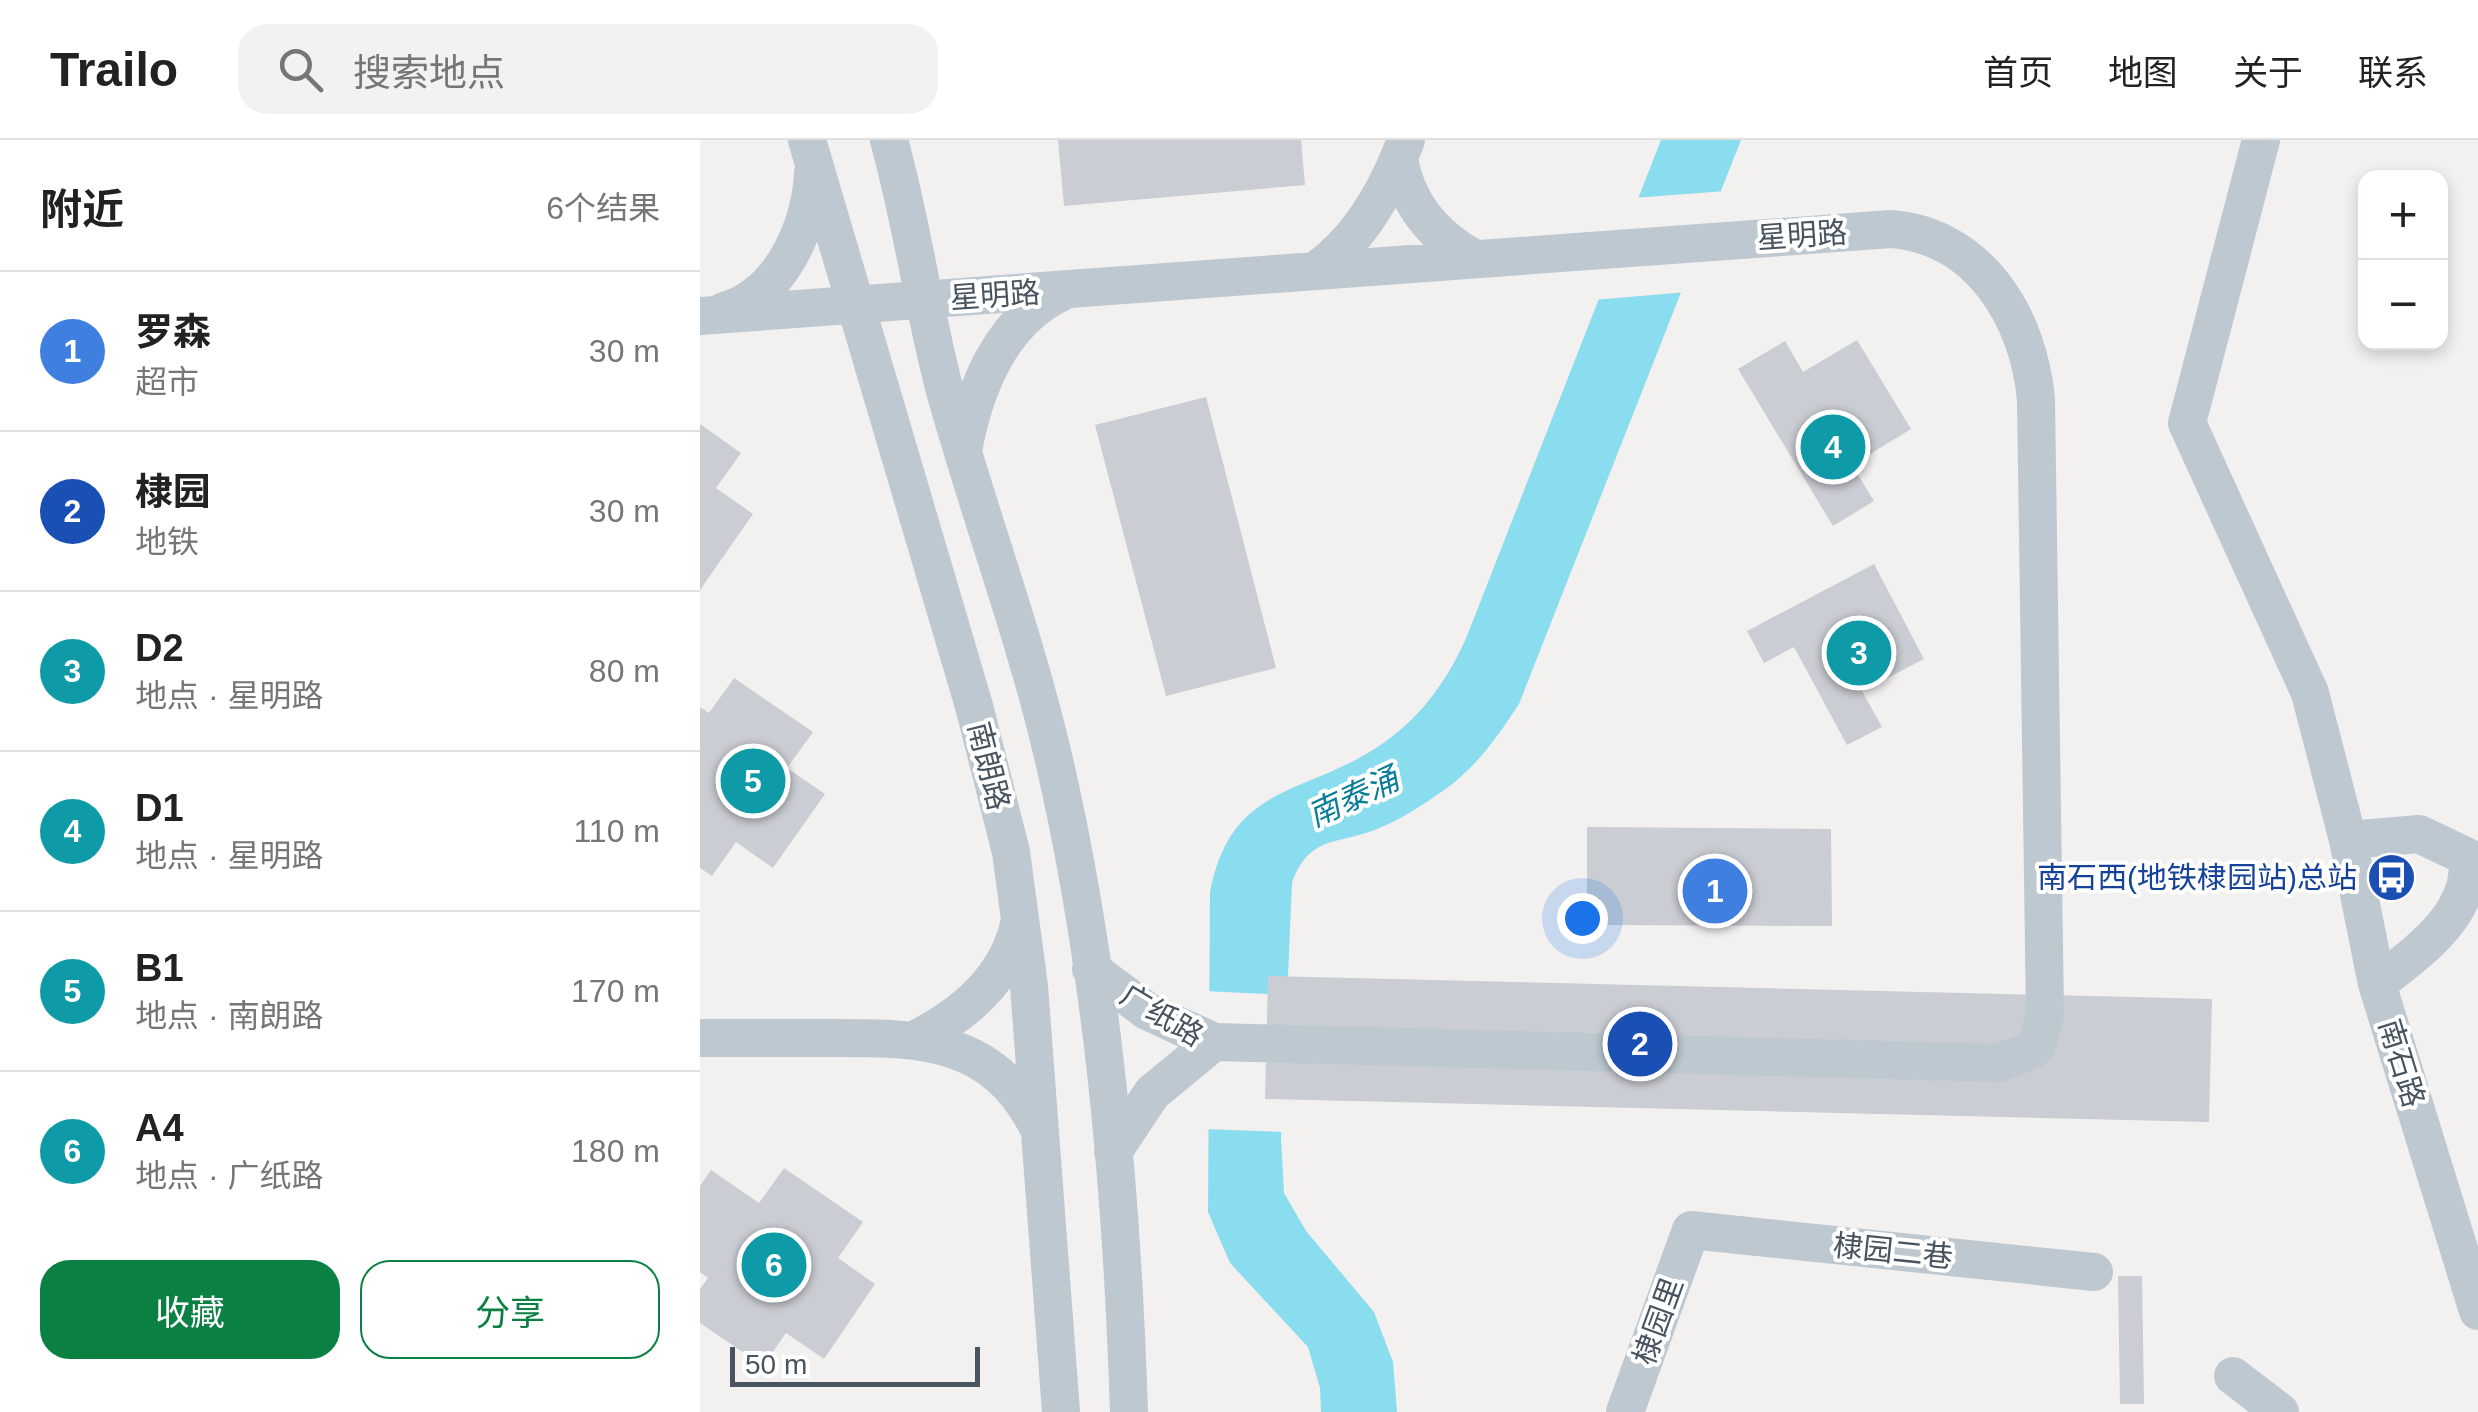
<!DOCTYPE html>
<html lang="zh">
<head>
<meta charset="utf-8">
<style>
  :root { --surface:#fff; --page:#f2f2f2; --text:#222; --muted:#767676; --line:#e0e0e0; --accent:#0b8043 }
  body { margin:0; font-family:Helvetica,"Noto Sans SC",sans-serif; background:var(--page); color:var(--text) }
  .controls { position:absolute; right:30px; top:30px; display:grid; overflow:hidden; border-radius:20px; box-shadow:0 5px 15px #0003 }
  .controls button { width:90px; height:90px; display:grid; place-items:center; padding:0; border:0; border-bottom:2px solid var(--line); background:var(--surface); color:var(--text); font:50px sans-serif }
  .scale { position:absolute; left:30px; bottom:25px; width:250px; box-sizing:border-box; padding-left:10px; border:5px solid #48545f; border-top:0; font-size:28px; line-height:35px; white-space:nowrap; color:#48545f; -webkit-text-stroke:8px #fff; paint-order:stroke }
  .you { position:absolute; left:882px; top:778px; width:35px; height:35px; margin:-25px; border:8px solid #fff; border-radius:50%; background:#1a73e8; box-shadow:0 0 0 15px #1a73e833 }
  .badge { display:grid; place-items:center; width:65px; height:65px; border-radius:50%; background:var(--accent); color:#fff; font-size:32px; font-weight:700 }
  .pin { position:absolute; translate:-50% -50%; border:5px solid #fff; box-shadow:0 2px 10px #0006 }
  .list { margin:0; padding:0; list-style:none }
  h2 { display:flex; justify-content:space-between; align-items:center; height:130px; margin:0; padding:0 40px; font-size:42px }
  h2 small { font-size:32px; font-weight:400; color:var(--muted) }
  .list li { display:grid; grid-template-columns:65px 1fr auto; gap:30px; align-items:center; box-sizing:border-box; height:160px; padding:0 40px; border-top:2px solid var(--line) }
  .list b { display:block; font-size:38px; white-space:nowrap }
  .list p { margin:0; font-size:32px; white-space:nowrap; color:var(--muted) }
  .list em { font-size:32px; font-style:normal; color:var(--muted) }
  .actions { display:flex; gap:20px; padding:30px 40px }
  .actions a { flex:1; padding:22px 0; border:2px solid var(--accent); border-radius:30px; text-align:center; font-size:35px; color:var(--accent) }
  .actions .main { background:var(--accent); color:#fff }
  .icon { flex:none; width:55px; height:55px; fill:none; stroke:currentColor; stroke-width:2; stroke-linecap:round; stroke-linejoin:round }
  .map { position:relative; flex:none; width:1778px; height:1272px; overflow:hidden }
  header { display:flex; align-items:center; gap:60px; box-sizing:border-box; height:140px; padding:0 50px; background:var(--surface); border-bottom:2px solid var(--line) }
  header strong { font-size:48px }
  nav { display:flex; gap:55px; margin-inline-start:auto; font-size:35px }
  .search { width:700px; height:90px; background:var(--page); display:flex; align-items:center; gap:25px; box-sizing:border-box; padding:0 35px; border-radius:30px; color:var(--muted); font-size:38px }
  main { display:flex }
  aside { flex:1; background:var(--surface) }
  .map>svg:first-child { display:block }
  .water { fill:#8adcef }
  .pier { fill:#f3f0f0 }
  .building { fill:#cacdd3 }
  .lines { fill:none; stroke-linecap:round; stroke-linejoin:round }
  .minor { stroke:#bec8d0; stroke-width:38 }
  .labels { text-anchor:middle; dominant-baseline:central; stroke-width:8; stroke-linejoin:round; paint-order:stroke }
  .street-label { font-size:30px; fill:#48545f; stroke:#fff }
  .transit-label { font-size:30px; fill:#164399; stroke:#fff; text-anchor:end }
  .water-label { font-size:32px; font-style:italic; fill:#097e99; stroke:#fff }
</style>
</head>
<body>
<header>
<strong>Trailo</strong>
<div class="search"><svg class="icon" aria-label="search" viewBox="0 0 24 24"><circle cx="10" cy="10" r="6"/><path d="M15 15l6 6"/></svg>搜索地点</div>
<nav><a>首页</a><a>地图</a><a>关于</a><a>联系</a></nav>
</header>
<main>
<aside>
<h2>附近<small>6个结果</small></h2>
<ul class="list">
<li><span class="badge" style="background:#3f7fe0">1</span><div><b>罗森</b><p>超市</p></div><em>30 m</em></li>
<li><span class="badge" style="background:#1a4fb4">2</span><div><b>棣园</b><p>地铁</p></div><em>30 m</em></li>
<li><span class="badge" style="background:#0f9aa8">3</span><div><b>D2</b><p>地点 · 星明路</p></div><em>80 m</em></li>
<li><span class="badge" style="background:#0f9aa8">4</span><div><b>D1</b><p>地点 · 星明路</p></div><em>110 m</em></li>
<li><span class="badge" style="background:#0f9aa8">5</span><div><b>B1</b><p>地点 · 南朗路</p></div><em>170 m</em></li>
<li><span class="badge" style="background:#0f9aa8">6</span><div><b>A4</b><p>地点 · 广纸路</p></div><em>180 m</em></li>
</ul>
<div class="actions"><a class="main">收藏</a><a>分享</a></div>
</aside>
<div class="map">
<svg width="1778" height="1272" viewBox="0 0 1778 1272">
  <rect width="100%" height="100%" fill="#f3f0f0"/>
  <path class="water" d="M961,0h80l-222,564c-21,32 -43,64 -75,86 -21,15 -44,30 -67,39 -40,16 -68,6 -85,54l-11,256 3,54 22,38 68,81 19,50 4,50h-76l-1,-24 -12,-41 -78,-84 -22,-51 2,-320c21,-108 92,-96 166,-144 43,-28 71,-66 91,-112z"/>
  <path class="pier" d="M1026,51l-39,101 -93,8 39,-102z
    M504,851l87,4 -5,137 -84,-3z"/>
  <path class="building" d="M358,0h243l4,45 -241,21z
    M1157,200l54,89 -59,36 22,36 -41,25 -95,-157 47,-28 18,31z
    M506,257l70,271 -110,28 -71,-271z
    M0,284l41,29 -25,35 37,26 -53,76z
    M1174,424l50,95 -62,32 20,36 -35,18 -53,-98 -30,16 -17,-32z
    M34,538l79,54 -26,36 38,26 -52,74 -37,-26 -24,34 -12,-8v-161l9,6z
    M887,687l244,2 1,97 -245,-1z
    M568,836l944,23 -3,123 -944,-23z
    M84,1028l79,54 -25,36 37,26 -51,75 -38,-26 -23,33 -63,-43v-34l8,-11 -8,-6v-86l11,-16 48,33z
    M1418,1136h24l2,128h-24z"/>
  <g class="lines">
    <path class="minor" d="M107,0l167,566 37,146 18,134 32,426
      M189,0c23,82 34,168 56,251 34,123 80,244 109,369 49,212 68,434 75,652
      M1561,0l-74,283 123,270 38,147 29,144 101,327
      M699,18c7,46 36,79 76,101
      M615,131c45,-31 72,-80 91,-131
      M24,171c56,-15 87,-84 89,-138
      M0,176l1191,-87c89,7 138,89 145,171l9,615 -9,33 -37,15 -785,-21 -67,-31 -56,-42
      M263,311c11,-62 38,-131 99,-159
      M1648,700l71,-6 59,28
      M1677,844c40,-31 98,-71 90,-127
      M0,898c44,0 88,0 132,0 87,0 161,-1 206,89
      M218,898c49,-25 91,-62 102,-118
      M413,1012l39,-59 62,-51
      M1533,1236l47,36
      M925,1272l66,-182 403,42"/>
  </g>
  <defs>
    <symbol id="bus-disc" viewBox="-11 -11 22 22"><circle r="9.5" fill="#1a4fb4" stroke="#fff"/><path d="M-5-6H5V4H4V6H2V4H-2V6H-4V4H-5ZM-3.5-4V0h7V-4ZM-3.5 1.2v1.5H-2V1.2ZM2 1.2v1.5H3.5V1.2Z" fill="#fff"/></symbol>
  </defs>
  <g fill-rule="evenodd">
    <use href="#bus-disc" x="1664" y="710" width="55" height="55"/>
  </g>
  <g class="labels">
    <g class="street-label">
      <text transform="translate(1102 95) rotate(-4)">星明路</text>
      <text transform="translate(295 155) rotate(-4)">星明路</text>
      <text transform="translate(289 626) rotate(76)">南朗路</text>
      <text transform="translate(462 875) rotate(31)">广纸路</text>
      <text transform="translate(1702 923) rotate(73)">南石路</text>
      <text transform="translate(1193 1111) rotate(6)">棣园二巷</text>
      <text transform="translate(958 1181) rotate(-70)">棣园里</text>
    </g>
    <g class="transit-label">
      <text x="1657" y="737">南石西(地铁棣园站)总站</text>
    </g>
    <g class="water-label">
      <text transform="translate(653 657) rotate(-25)">南泰涌</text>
    </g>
  </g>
</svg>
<div class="controls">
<button>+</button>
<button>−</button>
</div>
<div class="scale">50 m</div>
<div class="you"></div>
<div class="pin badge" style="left:1015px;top:751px;background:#3f7fe0">1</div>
<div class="pin badge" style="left:940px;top:904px;background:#1a4fb4">2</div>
<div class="pin badge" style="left:1159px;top:513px;background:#0f9aa8">3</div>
<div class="pin badge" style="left:1133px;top:307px;background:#0f9aa8">4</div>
<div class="pin badge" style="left:53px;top:641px;background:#0f9aa8">5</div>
<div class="pin badge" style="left:74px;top:1125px;background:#0f9aa8">6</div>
</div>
</main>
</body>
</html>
